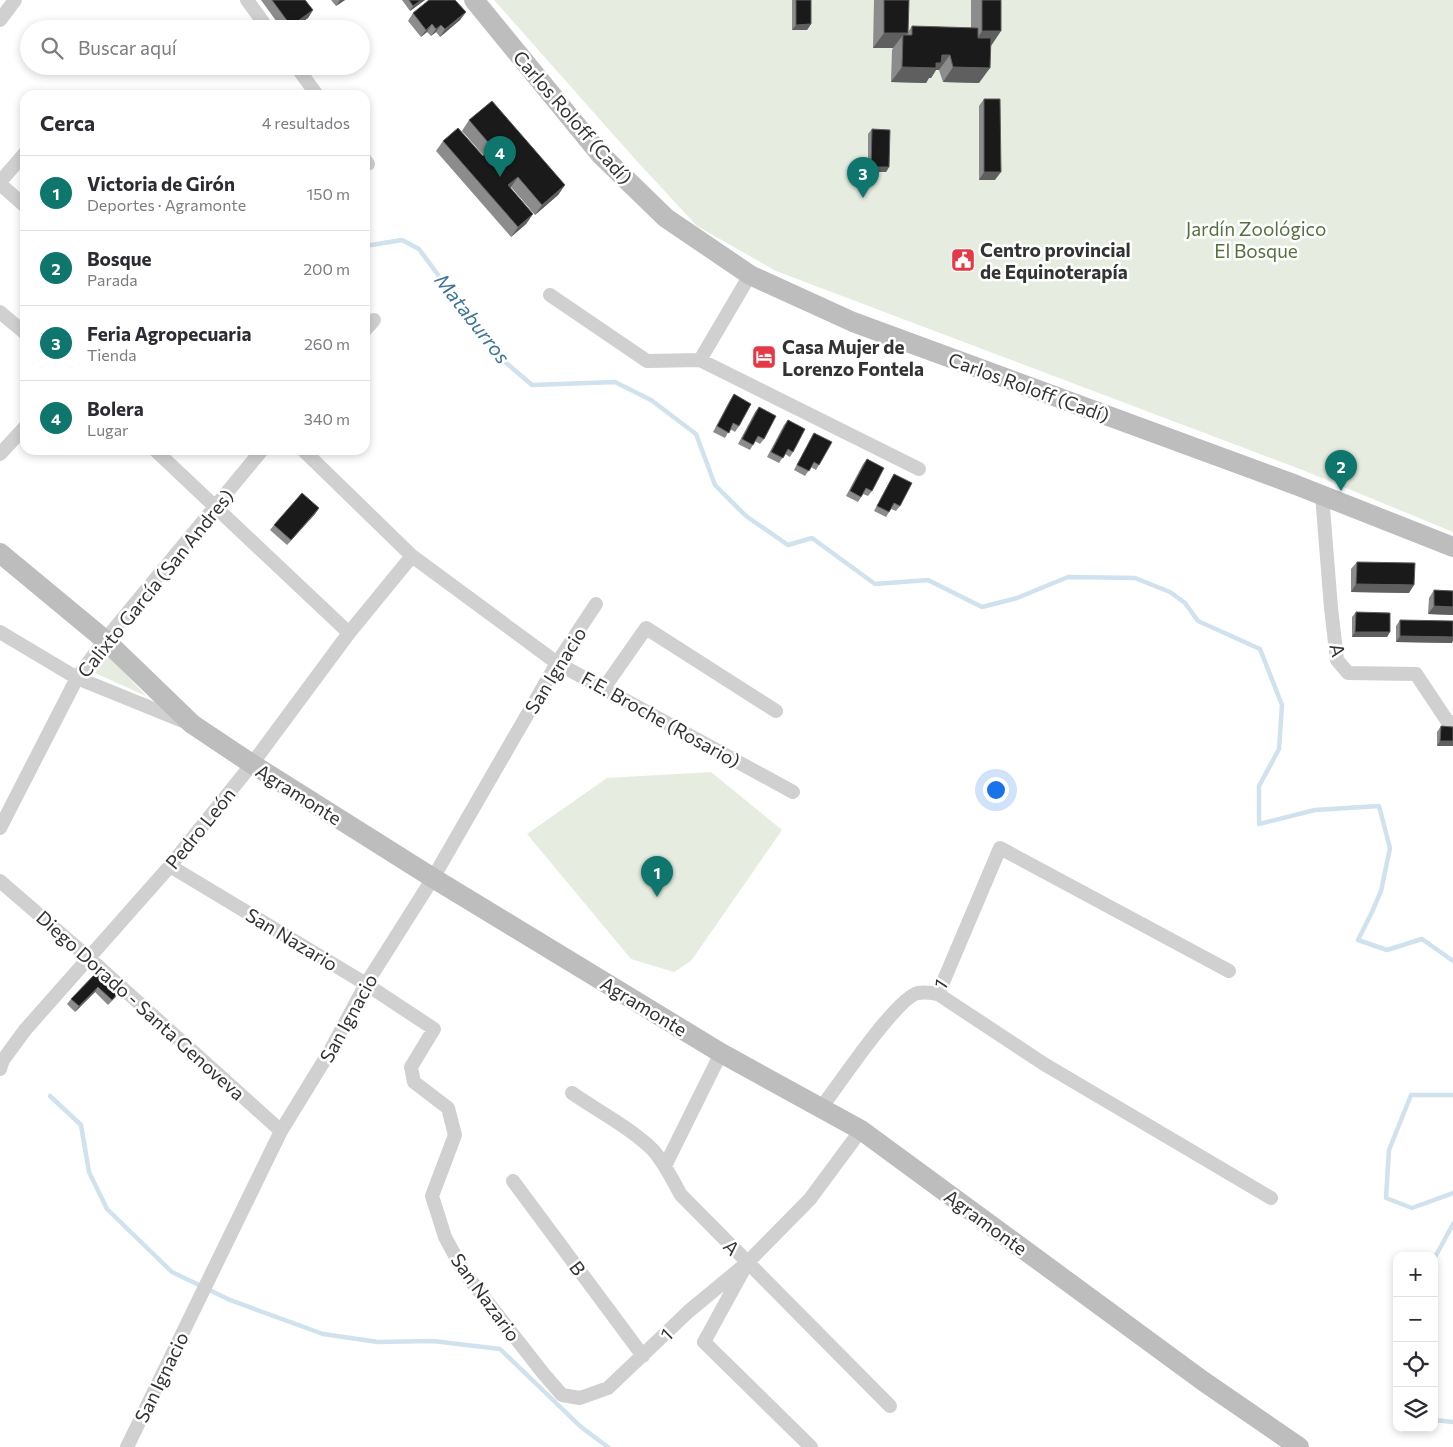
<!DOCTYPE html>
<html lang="es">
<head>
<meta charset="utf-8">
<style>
  :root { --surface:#fff; --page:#f7f7f7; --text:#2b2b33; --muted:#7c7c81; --line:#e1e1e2; --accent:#0f766e }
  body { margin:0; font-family:Commissioner,sans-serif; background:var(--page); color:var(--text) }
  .controls { position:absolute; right:15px; bottom:15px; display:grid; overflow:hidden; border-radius:10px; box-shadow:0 2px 8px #0003 }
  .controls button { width:45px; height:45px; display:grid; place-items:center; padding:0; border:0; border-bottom:1px solid var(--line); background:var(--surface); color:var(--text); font:25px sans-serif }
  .you { position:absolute; left:995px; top:789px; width:18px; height:18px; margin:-12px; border:4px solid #fff; border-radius:50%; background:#1a73e8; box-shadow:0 0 0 8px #1a73e833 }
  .badge { display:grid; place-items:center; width:32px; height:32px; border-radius:50%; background:var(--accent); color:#fff; font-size:16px; font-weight:700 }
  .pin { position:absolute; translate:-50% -41px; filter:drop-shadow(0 1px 2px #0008) }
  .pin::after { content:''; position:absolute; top:26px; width:18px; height:15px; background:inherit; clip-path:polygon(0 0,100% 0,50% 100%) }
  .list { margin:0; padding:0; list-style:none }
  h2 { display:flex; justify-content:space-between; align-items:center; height:65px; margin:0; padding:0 20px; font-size:21px }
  h2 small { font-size:16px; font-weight:400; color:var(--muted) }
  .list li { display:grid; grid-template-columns:32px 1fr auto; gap:15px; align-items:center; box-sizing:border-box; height:75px; padding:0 20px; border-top:1px solid var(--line) }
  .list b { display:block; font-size:19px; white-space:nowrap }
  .list p { margin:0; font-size:16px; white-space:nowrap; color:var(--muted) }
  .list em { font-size:16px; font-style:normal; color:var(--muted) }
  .icon { flex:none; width:28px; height:28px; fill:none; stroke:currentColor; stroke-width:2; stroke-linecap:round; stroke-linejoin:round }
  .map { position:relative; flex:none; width:1453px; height:1447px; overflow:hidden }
  .search { position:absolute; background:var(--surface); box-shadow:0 2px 8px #0003; left:20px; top:20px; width:350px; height:55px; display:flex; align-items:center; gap:12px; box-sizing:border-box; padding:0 18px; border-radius:28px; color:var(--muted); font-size:19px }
  .panel { position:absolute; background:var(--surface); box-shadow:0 2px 8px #0003; left:20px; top:90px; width:350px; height:365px; border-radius:15px }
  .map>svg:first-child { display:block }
  .green { fill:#e6ecdf }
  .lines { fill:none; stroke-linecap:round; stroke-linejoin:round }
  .stream { stroke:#cfe2ee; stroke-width:4.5 }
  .street { stroke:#d0d0d0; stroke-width:14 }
  .secondary { stroke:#bdbdbd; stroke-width:20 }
  .wall { fill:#8c8c8c }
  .shaded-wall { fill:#5f5f5f }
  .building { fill:#1a1a1a; stroke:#5f5f5f }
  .labels { text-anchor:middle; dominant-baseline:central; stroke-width:5; stroke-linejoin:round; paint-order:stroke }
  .street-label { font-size:19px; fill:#333; stroke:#fff }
  .park-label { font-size:19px; fill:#56703f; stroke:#fff }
  .poi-label { font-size:19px; font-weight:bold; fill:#333; stroke:#fff; text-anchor:start }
  .water-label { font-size:20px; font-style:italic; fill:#3f7597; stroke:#fff }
</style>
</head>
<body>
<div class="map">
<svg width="1453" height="1447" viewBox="0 0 1453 1447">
  <rect width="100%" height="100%" fill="#fff"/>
  <path class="green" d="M494,0h959v532l-153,-63 -524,-198 -79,-45 -63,-68z
    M108,655l38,41 -51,-23z
    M711,772l71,58 -91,131 -17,11 -43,-13 -104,-125 80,-56z"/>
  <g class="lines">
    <path class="stream" d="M365,246l37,-6 17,9 78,106 35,30 83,-3 36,18 45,34 19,51 31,31 42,29 24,-7 63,46 53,-4 54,27 35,-9 51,-21 67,1 35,14 15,11 13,18 62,28 22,56 -3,44 -20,37v38l56,-14 64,-4 11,42 -9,43 -9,21 -14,28 29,10 35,-11 31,22
      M1453,1095h-42l-22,55 -3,48 26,10 41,-15
      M50,1096l31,29 8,47 18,37 65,63 58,28 93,34 55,8 55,-1 67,8 81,78 27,20
      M1434,1259l19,-35
      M1434,1420l19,2"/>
    <path class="street" d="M247,0l21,29
      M0,20l15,-20
      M296,66l21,29
      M365,160l3,4
      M0,182l25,-29
      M0,184l25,22
      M550,295l97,66 53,-1 50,-85
      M0,312l25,21
      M365,330l9,-10
      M700,360l219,109
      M155,450l194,183
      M303,450l109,106 145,107 236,129
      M0,454l25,-27
      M1322,495l9,113 6,52 11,13 68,1 32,48h5
      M0,632l77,46 106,43
      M604,688l42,-60 130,83
      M0,828l77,-150 28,-38 157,-190
      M170,866l196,118 68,45 -23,38 3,15 34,26 7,27 -23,61 13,41 19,35 79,101 19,22 18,3 28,-10 81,-77 58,-48 63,-64 51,-69
      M0,881l89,77 192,173
      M938,994l62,-146 229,123
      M0,1069l3,-9 22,-30 145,-164 82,-102 97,-131 63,-77
      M572,1093c26,18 57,34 80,56 12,13 20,30 29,46l209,211
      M821,1108c17,-22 75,-110 97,-115 6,-1 14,0 20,1l106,70 227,134
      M665,1166l56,-113
      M513,1181l130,175
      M743,1271l-39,71 107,105
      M127,1447l154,-316 49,-80 36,-67 67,-106 124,-215 39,-59"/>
    <path class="secondary" d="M474,0l126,154 66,64 84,57 103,47 443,163 157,62
      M0,553l105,87 87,84 60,40 181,114 288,175 140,77 342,251 96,66"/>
  </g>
  <path class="wall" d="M261,0h44l8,10 -5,8 -15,11h-11z
    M331,0h14l-9,6z
    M402,0h23l-15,11z
    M792,0h19v24l-4,6h-15z
    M874,0h35l-1,32 4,-6 59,2v-28h30l-11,46 -11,37 -36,-1 -4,-12h-3l-5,8h-2l-3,5 -35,-1 1,-32 1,-2h-20z
    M466,12l-6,8 -20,17 -4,-5 -5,4 -4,-4 -6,5 -13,-16 5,-8z
    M984,99l11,81h-16v-74z
    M469,120l96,65 -7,10 -23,20 -24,-28 -1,1 23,26 -7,10 -15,13 -75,-86 7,-10 40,15h1l-22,-25z
    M872,129l17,38 -3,5h-18v-38z
    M734,394l5,32 -4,6 -5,-3 -5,9 -12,-6 17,-32z
    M759,407l5,32 -4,5 -5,-3 -5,9 -12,-6 17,-32z
    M788,420l5,32 -3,5 -5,-3 -6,9 -12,-6 17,-32z
    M814,433l5,32 -3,5 -5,-3 -6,9 -11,-6 17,-32z
    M867,459l5,32 -4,5 -5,-2 -5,8 -12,-6 17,-32z
    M894,474l6,32 -4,5 -5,-2 -5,8 -12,-6 17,-32z
    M319,508l-4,6 -28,31 -17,-15 4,-5z
    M1357,562l52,31 -58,-1v-23z
    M1434,590l19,1v24l-25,-1 1,-16z
    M1356,612l34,20 -3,5h-35v-20z
    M1400,620l52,23 -56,-1v-16z
    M1441,726l12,1 -16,19v-14z
    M98,971l18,26 -8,8 -13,-13 -20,20 -8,-8 4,-5z"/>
  <path class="shaded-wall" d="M340,0h5l-9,6z
    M421,0h4l-15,11 3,-5z
    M313,10l-5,8 -15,11h-3l1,-3z
    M466,12l-6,8 -20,17 5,-8z
    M432,24l-5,8 -6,5 5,-7z
    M811,24l-4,6h-15l4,-5z
    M441,25l-5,7 -5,4 5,-7z
    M982,31h19l-10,15h-19z
    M884,33h24l-6,8 1,-6 -10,13h-20z
    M942,55h8l-11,15h-3l-5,8h-2l-3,5 -35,-1 11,-15z
    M53,66h52l-55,5z
    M953,67l37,1 -11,15 -36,-1z
    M871,167h18l-3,5h-18z
    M984,172h17l-6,8h-16z
    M518,177l-7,10 -10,9 7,-11z
    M565,185l-7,10 -23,20 7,-10z
    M533,214l-7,10 -15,13 7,-10z
    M319,508l-4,6 -28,31 4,-5z
    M1356,584l58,1 -5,8 -58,-1z
    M1434,606l19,1v8l-25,-1z
    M1355,632h35l-3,5h-35z
    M1400,636l53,1v4l-1,2 -56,-1z
    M1440,741h13v5h-16z
    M98,987l-3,5 -20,20 4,-6z"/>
  <path class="building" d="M272,0h33l8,10 -22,16z
    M409,0h12l-8,6z
    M429,0h26l11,12 -21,17 -4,-4 -5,4 -4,-5 -6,6 -13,-17z
    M796,0h15v24l-15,1z
    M884,0h25l-1,33h-24z
    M982,0h19v31h-19z
    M912,26l66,2v10h13l-1,30 -37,-1 -3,-12h-8l-1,8h-5v5l-34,-1 1,-32h9z
    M138,27v2h-22z
    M984,99h16l1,73h-17z
    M492,101l73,84 -23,20 -24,-28 -10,8 25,29 -15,13 -75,-86 15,-13 25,28 10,-8 -24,-28z
    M872,129l18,1 -1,37h-18z
    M734,394l17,10 -12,22 -6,-3 -4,10 -12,-7z
    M759,407l17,9 -12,23 -6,-3 -5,9 -11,-6z
    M788,420l17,9 -12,23 -5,-3 -5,9 -12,-6z
    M814,433l18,9 -13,23 -5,-3 -5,9 -12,-6z
    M867,459l17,9 -12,23 -6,-3 -5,9 -11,-6z
    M894,474l18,9 -12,23 -6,-3 -5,9 -12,-6z
    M302,493l17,15 -28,32 -17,-15z
    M1357,562l58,1 -1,22 -58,-1z
    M1434,590l19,1v16l-19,-1z
    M1356,612l34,1v19h-35z
    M1400,620l53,1v16l-53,-1z
    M1441,726l12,1v14h-13z
    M98,971l21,21 -7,8 -14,-13 -19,19 -8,-7z"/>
  <defs>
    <symbol id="civic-square" viewBox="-11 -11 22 22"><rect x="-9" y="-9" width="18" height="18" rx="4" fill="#e63946" stroke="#fff"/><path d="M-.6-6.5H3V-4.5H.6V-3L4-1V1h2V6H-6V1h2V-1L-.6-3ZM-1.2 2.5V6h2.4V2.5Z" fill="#fff"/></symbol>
    <symbol id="hotel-square" viewBox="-11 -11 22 22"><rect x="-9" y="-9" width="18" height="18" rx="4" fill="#e63946" stroke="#fff"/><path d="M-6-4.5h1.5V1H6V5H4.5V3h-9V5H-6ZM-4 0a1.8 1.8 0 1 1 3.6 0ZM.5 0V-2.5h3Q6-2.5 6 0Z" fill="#fff"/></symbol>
  </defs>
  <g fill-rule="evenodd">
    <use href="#civic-square" x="949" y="246" width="28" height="28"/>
    <use href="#hotel-square" x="750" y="343" width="28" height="28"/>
  </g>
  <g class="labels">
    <g class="street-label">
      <text transform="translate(573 117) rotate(49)">Carlos Roloff (Cadí)</text>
      <text transform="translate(1029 387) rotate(20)">Carlos Roloff (Cadí)</text>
      <text transform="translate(155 583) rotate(-51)">Calixto García (San Andres)</text>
      <text transform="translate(1338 650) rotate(76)">A</text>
      <text transform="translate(555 670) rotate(-58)">San Ignacio</text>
      <text transform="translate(661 719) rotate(29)">F.E. Broche (Rosario)</text>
      <text transform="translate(299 794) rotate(32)">Agramonte</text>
      <text transform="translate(200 828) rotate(-51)">Pedro León</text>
      <text transform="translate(292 939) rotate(31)">San Nazario</text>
      <text transform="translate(940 984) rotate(-56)">1</text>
      <text transform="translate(141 1005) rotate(42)">Diego Dorado - Santa Genoveva</text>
      <text transform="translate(644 1006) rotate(31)">Agramonte</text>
      <text transform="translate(348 1018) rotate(-61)">San Ignacio</text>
      <text transform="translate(986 1222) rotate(36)">Agramonte</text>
      <text transform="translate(732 1247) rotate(46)">A</text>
      <text transform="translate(578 1268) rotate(53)">B</text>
      <text transform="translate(486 1297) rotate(54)">San Nazario</text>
      <text transform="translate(666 1334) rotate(-44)">1</text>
      <text transform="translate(161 1377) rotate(-64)">San Ignacio</text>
    </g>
    <g class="park-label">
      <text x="1256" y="228">Jardín Zoológico<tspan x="1256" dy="22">El Bosque</tspan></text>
    </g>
    <g class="poi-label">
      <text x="980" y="249">Centro provincial<tspan x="980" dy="22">de Equinoterapía</tspan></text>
      <text x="782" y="346">Casa Mujer de<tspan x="782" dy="22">Lorenzo Fontela</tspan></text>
    </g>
    <g class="water-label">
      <text transform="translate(473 318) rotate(52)">Mataburros</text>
    </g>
  </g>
</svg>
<div class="controls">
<button>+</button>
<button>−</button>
<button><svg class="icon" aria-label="locate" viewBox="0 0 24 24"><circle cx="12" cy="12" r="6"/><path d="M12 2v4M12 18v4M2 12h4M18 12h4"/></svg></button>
<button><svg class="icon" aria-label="layers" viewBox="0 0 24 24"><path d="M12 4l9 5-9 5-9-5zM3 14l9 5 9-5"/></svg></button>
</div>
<div class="you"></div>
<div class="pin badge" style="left:657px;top:897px">1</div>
<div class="pin badge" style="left:1341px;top:491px">2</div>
<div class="pin badge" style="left:863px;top:198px">3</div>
<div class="pin badge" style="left:500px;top:177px">4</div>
<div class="search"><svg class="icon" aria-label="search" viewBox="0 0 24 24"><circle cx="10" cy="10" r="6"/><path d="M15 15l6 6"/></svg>Buscar aquí</div>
<section class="panel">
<h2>Cerca<small>4 resultados</small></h2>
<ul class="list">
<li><span class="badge">1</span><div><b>Victoria de Girón</b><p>Deportes · Agramonte</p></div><em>150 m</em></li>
<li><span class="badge">2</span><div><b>Bosque</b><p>Parada</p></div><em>200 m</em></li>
<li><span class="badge">3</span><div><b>Feria Agropecuaria</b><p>Tienda</p></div><em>260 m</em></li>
<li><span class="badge">4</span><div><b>Bolera</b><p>Lugar</p></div><em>340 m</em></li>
</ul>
</section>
</div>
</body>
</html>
